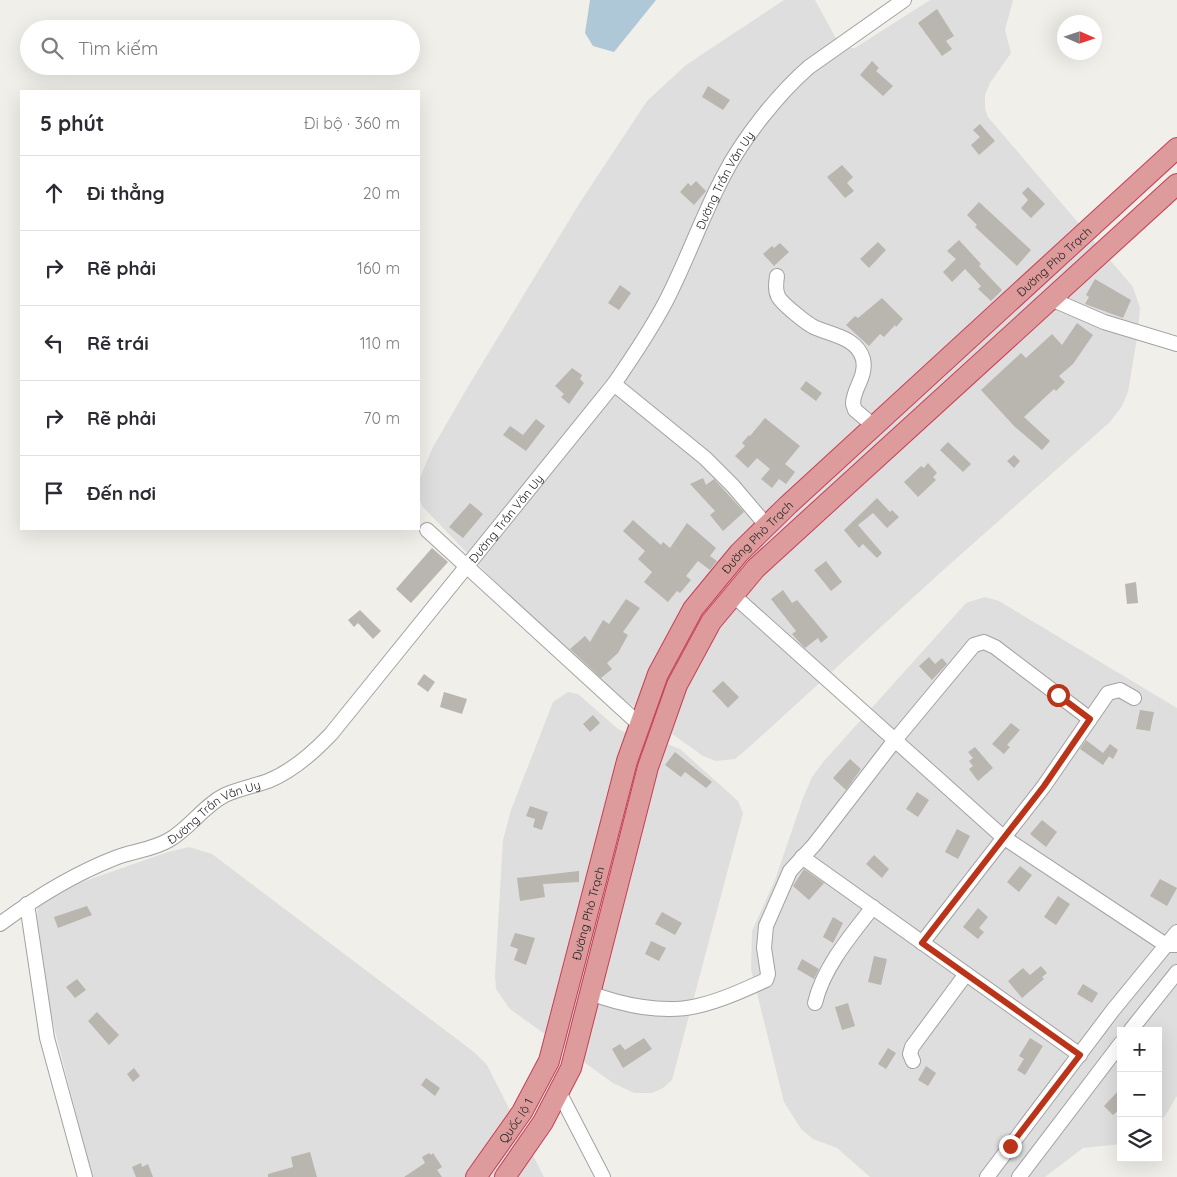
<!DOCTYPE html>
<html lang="vi">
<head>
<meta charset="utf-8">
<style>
  :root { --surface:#fff; --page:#f2f2f3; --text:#2b2b33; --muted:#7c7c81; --line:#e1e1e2 }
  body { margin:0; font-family:Quicksand,sans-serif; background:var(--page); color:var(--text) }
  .controls { position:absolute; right:15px; bottom:15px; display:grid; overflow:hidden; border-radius:0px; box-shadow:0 5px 20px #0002 }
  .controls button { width:45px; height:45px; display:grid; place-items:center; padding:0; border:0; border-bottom:1px solid var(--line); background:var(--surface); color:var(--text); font:25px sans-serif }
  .compass { position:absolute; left:1057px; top:15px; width:45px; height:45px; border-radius:50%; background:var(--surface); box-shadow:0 5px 20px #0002; rotate:93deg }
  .stop { position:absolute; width:15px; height:15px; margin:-11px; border:4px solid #ba3419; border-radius:50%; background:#fff }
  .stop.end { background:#ba3419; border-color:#fff; box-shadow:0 1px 5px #0008 }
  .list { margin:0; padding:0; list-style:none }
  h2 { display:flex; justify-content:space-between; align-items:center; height:65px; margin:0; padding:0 20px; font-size:21px }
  h2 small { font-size:16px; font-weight:400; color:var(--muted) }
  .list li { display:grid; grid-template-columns:32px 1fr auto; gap:15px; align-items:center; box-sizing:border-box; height:75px; padding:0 20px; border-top:1px solid var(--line) }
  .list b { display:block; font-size:19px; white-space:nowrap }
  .list em { font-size:16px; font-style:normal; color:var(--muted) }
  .icon { flex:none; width:28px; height:28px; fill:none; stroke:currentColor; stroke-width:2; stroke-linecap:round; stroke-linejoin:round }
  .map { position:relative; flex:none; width:1177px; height:1177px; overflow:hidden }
  .search { position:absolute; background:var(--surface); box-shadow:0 5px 20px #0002; left:20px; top:20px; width:400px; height:55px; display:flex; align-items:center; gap:12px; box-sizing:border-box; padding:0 18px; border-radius:28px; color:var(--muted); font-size:19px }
  .panel { position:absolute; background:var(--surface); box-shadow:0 5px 20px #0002; left:20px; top:90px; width:400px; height:440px; border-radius:0px }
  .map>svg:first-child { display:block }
  .residential { fill:#dfdede }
  .water { fill:#afc8d8 }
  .building { fill:#b9b5af }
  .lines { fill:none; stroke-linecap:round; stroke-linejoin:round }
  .minor-casing { stroke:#a2a2a2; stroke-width:16 }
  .highway-casing { stroke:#c73e56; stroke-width:22 }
  .minor { stroke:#fff; stroke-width:14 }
  .highway { stroke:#dd9b9c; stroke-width:20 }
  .route { stroke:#ba3419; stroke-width:6 }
  .labels { text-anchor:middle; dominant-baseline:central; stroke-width:4.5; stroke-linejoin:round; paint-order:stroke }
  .street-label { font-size:12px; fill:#212121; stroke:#fff }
</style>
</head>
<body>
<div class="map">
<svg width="1177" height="1177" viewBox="0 0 1177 1177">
  <rect width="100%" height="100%" fill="#f0efe9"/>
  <path class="residential" d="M784,0h31l22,40 14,8h4l75,-48h83l-8,30 6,23 -21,30 -5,12v14l3,8 145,170 7,21 -2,24 -10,60 -6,14 -12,16 -170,151 -194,177 -11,9 -19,2 -13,-5 -101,-72 -109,-104 -71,-74 -3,-9v-17l14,-33 36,-62 110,-181 68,-103 39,-36z
    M985,597l14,4 178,107v388l-12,20 -7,6v-91h-37v113l-38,4 -38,29h-175l-33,-29 -24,-9 -12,-10 -17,-27 -33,-133 1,-38 23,-51 28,-82 9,-21 12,-16 142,-158z
    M568,692l10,2 40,35 13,6 34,8 15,6 58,52 5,12 -71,267 -9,8 -11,5h-18l-21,-10 -103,-74 -14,-20 -1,-13 8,-136 8,-30 42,-108z
    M189,847l23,7 262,198 13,13 57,112h-452l-42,-166 -13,-93 1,-12 7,-11 123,-43z"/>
  <path class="water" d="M590,0h66l-42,52 -21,-6 -8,-13z"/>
  <path class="building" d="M937,9l17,27 -8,5 6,8 -10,7 -24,-33z
    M872,61l7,7 -3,3 17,15 -10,10 -23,-21z
    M708,86l22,14 -7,10 -21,-13z
    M980,124l15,17 -16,14 -8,-10 9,-8 -7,-7z
    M842,165l11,12 -6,6 7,8 -9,7 -18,-21z
    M696,181l10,10 -12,14 -14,-13 8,-9 3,3z
    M1028,187l17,17 -14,14 -10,-10 7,-8 -6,-7z
    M979,202l52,48 -14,16 -42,-39 2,-2 -10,-10z
    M959,240l22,24 -2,2 23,24 -11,11 -13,-12 3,-3 -16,-17 -13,13 -9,-10 13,-13 -9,-8z
    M878,242l8,8 -17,18 -9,-9z
    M780,243l9,9 -15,14 -11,-12 9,-8 2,2z
    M1095,279l36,21 -8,18 -38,-14 4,-7 -3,-2z
    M620,285l11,8 -12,17 -11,-7z
    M882,298l21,21 -7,8 -1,-2 -11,12 -4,-3 -11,12 -23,-21 9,-9 3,2z
    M1077,323l16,12 -20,29 -14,12 6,6 -9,9 -2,-2 -30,28 26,24 -8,9 -28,-24 -33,-36 40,-37 5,5 26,-24 10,11z
    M572,368l10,7 -2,4 4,4 -15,21 -8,-7 3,-3 -9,-8z
    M806,381l16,12 -6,8 -16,-12z
    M765,418l35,28 -15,18 10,8 -9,12 -7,-5 -7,9 -11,-9 9,-10 -13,-11 -9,10 -13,-12 10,-10 -3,-3 7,-8 1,1z
    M536,419l9,7 -19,25 -23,-16 7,-9 13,9z
    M948,442l23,22 -8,8 -23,-22z
    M1014,455l6,6 -6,7 -7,-7z
    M928,463l9,10 -4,4 3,3 -18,17 -14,-15 17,-16 3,2z
    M703,478l3,7 8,-6 30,33 -21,19 -13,-16 5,-4 -25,-27z
    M877,498l13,14 2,-2 7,7 -12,11 -14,-15 -15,12 24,28 -5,5 -14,-14 -4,4 -15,-18z
    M470,503l13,11 -20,24 -14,-11z
    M633,520l28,25 2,-3 7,6 17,-25 29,25 -6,8 7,5 -7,9 -12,-9 -12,15 5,4 -11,13 -3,-2 -9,11 -24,-20 8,-10 -14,-13 7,-8 -22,-20z
    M432,548l16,14 -37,41 -15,-14z
    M826,561l16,21 -11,9 -17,-21z
    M1136,582l2,21 -11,1 -2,-20z
    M783,590l9,13 5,-3 31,37 -7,6 -3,-5 -13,10 -7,-7 -6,-7 4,-3 -25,-32z
    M626,599l14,9 -17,24 5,3 -10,18 -11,10 5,6 -11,9 -31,-29 15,-13 5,6 13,-22 6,4z
    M360,610l21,21 -8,8 -15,-16 -4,4 -6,-7z
    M929,657l6,7 7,-6 5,6 -15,16 -13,-14z
    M424,674l11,8 -7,10 -11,-8z
    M723,681l16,16 -11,11 -16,-17z
    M444,692l23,7 -5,15 -22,-7z
    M1140,710l14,2 -4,19 -14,-2z
    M593,715l7,8 -10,9 -7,-8z
    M1011,723l9,7 -13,15 3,2 -6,7 -12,-10z
    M1086,740l17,13 7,-9 8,6 -5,9 -9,-6 5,3 -6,9 -23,-16z
    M975,747l18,21 -15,13 -9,-12 4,-3 -4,-5 4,-3 -5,-6z
    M675,752l37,30 -6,6 -21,-16 -4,5 -16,-12z
    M850,759l11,10 -15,21 -13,-12z
    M917,792l12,8 -11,17 -12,-8z
    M530,806l18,6 -6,18 -9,-3 2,-8 -9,-3z
    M1042,820l15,12 -11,15 -16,-13z
    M957,829l13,7 -12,23 -13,-7z
    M874,855l15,14 -7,9 -16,-14z
    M1020,866l12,9 -13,17 -12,-10z
    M804,869l20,14 -15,17 -16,-14z
    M579,871v11l-36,2 2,13 -25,4 -3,-23z
    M1160,879l17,9 -10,18 -17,-10z
    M1058,896l12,8 -14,21 -12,-8z
    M87,906l5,9 -34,13 -4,-11z
    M978,908l10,9 -9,11 5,4 -6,7 -15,-12z
    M662,912l20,11 -7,12 -20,-11z
    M833,917l10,6 -10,20 -10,-6z
    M515,933l20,5 -9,27 -12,-5 4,-11 -8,-3z
    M651,941l15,7 -7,13 -14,-7z
    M874,956l13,3 -6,26 -13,-3z
    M802,959l17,10 -5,10 -17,-10z
    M1041,966l6,7 -5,4 2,2 -22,19 -14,-17 15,-13 7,7z
    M77,979l9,11 -11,8 -9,-11z
    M1083,984l15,9 -6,10 -15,-9z
    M848,1003l7,23 -13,4 -7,-23z
    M97,1012l22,23 -10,10 -21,-24z
    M644,1038l8,11 -29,19 -11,-19 8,-5 5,6z
    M1030,1038l13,8 -18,29 -8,-5 7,-11 -5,-3z
    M888,1048l8,5 -10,16 -8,-5z
    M926,1066l10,7 -8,13 -10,-6z
    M134,1068l6,8 -7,6 -6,-8z
    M426,1078l14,10 -5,8 -14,-11z
    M1121,1088v20l-8,7 -9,-9z
    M310,1152l7,25h-49v-3l25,-7 -2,-10z
    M429,1153l2,2 2,-2 9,14 -5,3 5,7h-38l21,-14 -3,-6z
    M141,1163l1,4 6,-3 5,13h-17l-4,-10z"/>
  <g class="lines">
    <defs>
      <g id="minor">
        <path d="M777,276c-1,7 -2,14 1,20 3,7 30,29 38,32 17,7 41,10 47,31 4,18 -10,29 -10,45l2,6 19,16"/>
        <path d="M1051,299l53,23 73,22"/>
        <path d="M614,384l91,74 28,28 34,40"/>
        <path d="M427,530l213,195"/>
        <path d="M733,595l270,242 163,108h11"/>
        <path d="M802,857l278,198"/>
        <path d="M27,904l20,134 38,139"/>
        <path id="s1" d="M0,924c35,-26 74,-50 115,-66 18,-7 37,-8 54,-18 21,-12 34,-34 56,-45 13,-6 29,-9 43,-14 25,-10 45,-28 63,-47l283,-350c18,-26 36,-53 51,-81 22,-42 37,-87 59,-128 19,-37 54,-81 85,-108l95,-67"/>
        <path d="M922,943l122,-157 64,-93 12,-3 14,8"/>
        <path d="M590,993c32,12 73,21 107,13 23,-5 47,-16 69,-26l2,-6 -4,-26 2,-22 24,-55 24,-26 81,-105 79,-95 10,-3 11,5 95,72"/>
        <path d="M815,1003c8,-35 36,-68 58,-96"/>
        <path d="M1130,1031l47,-59"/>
        <path d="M913,1061l-3,-7 2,-7 54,-73"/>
        <path d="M559,1092l44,85"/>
        <path d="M987,1177l126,-167 64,-78"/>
        <path d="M1019,1177l102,-134"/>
      </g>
      <g id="highway">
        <path id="s2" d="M476,1177l46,-65 27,-51 78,-300 31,-87 35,-65 46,-56 49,-48 389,-357"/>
        <path d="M505,1177l38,-55 28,-54 77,-301 29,-82 34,-63 45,-54 421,-384"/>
      </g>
    </defs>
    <use href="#minor" class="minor-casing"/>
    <use href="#highway" class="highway-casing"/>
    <use href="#minor" class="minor"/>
    <use href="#highway" class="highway"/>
  </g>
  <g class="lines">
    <path class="route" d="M1010,1146l70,-91 -158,-112 122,-157 46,-67 -32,-24"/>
  </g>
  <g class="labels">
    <g class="street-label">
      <text stroke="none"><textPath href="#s1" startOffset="1069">Đường Trần Văn Uy</textPath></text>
      <text stroke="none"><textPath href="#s2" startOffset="1115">Đường Phò Trạch</textPath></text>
      <text stroke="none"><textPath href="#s1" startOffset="664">Đường Trần Văn Uy</textPath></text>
      <text stroke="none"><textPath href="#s2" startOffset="710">Đường Phò Trạch</textPath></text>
      <text stroke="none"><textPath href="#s1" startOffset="244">Đường Trần Văn Uy</textPath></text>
      <text stroke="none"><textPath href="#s2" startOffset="290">Đường Phò Trạch</textPath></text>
      <text stroke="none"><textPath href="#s2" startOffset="69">Quốc lộ 1</textPath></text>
    </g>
  </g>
</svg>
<div class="controls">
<button>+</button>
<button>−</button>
<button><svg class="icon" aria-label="layers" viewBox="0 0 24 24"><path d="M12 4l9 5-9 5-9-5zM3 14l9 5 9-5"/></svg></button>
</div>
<svg class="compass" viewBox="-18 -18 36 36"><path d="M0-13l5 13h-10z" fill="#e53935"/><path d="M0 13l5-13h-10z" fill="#7c7c81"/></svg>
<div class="stop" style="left:1058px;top:695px"></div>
<div class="stop end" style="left:1010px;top:1146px"></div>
<div class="search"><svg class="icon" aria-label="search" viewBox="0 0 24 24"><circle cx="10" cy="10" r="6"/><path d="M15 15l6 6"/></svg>Tìm kiếm</div>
<section class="panel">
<h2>5 phút<small>Đi bộ · 360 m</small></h2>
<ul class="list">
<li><svg class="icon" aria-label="ahead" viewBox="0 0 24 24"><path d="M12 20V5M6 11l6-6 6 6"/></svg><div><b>Đi thẳng</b></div><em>20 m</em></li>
<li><svg class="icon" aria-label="right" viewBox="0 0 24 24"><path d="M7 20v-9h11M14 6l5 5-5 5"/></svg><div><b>Rẽ phải</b></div><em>160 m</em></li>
<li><svg class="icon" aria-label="left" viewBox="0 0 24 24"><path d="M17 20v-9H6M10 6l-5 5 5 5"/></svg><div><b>Rẽ trái</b></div><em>110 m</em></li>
<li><svg class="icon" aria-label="right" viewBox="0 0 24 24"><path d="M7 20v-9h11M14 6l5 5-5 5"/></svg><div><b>Rẽ phải</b></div><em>70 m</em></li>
<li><svg class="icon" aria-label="arrive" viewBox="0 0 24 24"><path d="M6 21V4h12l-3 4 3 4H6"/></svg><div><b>Đến nơi</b></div></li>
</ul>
</section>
</div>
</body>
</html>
